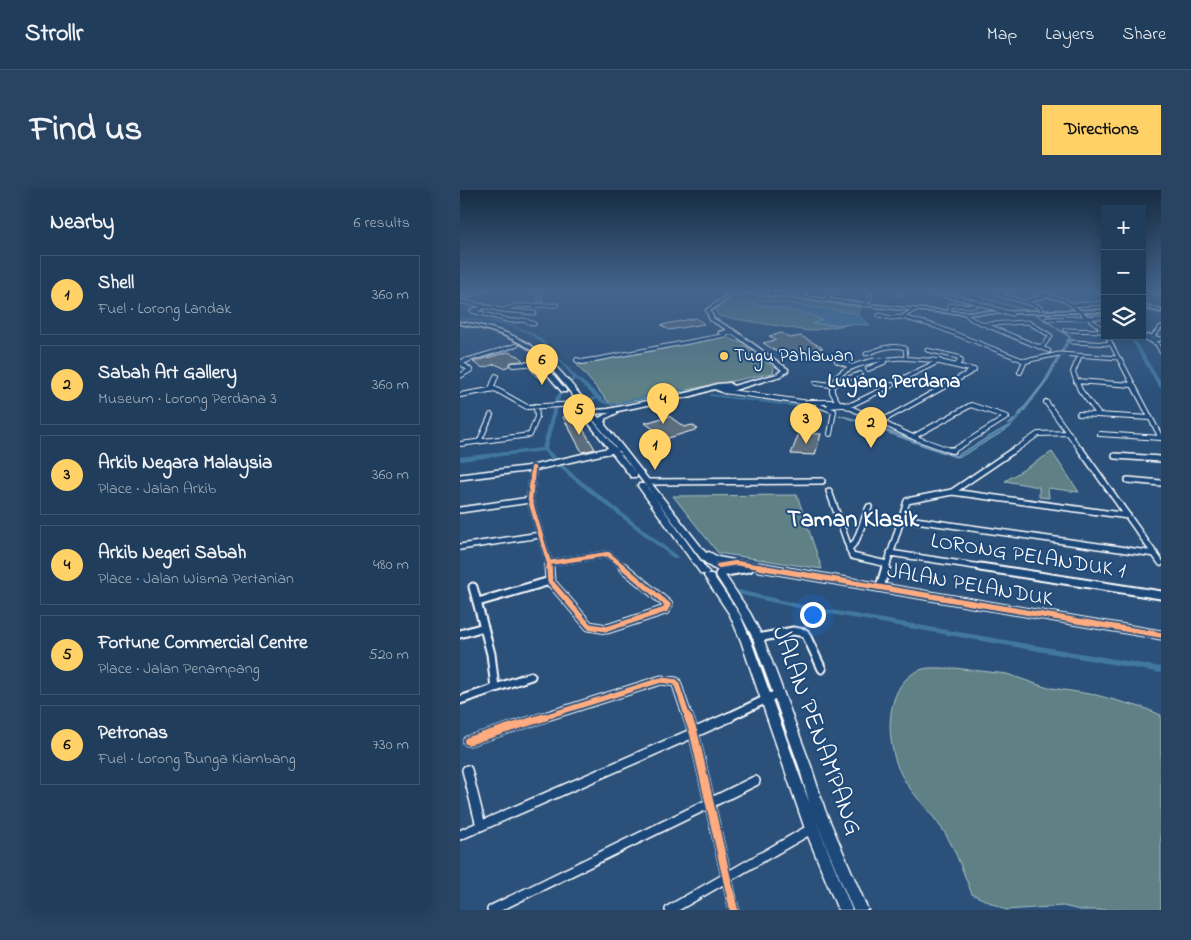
<!DOCTYPE html>
<html lang="en">
<head>
<meta charset="utf-8">
<style>
  :root { --surface:#203d5c; --page:#284462; --text:#f1f3f6; --muted:#a2aebb; --line:#3d5672; --accent:#ffd166 }
  body { margin:0; font-family:"Indie Flower",sans-serif; background:var(--page); color:var(--text) }
  .controls { position:absolute; right:15px; top:15px; display:grid; overflow:hidden; border-radius:0px; box-shadow:0 2px 12px #0003 }
  .controls button { width:45px; height:45px; display:grid; place-items:center; padding:0; border:0; border-bottom:1px solid var(--line); background:var(--surface); color:var(--text); font:25px sans-serif }
  .you { position:absolute; left:352px; top:424px; width:18px; height:18px; margin:-12px; border:4px solid #fff; border-radius:50%; background:#1a73e8; box-shadow:0 0 0 8px #1a73e833 }
  .badge { display:grid; place-items:center; width:32px; height:32px; border-radius:50%; background:var(--accent); color:#111; font-size:16px; font-weight:700 }
  .pin { position:absolute; translate:-50% -41px; filter:drop-shadow(0 1px 2px #0008) }
  .pin::after { content:''; position:absolute; top:26px; width:18px; height:15px; background:inherit; clip-path:polygon(0 0,100% 0,50% 100%) }
  .list { margin:0; padding:0; list-style:none }
  h2 { display:flex; justify-content:space-between; align-items:center; height:65px; margin:0; padding:0 20px; font-size:21px }
  h2 small { font-size:16px; font-weight:400; color:var(--muted) }
  .list li { display:grid; grid-template-columns:32px 1fr auto; gap:15px; align-items:center; box-sizing:border-box; height:80px; margin:0 10px 10px; padding:0 10px; border:1px solid var(--line); border-radius:0px }
  .list b { display:block; font-size:19px; white-space:nowrap }
  .list p { margin:0; font-size:16px; white-space:nowrap; color:var(--muted) }
  .list em { font-size:16px; font-style:normal; color:var(--muted) }
  .icon { flex:none; width:28px; height:28px; fill:none; stroke:currentColor; stroke-width:2; stroke-linecap:round; stroke-linejoin:round }
  .map { position:relative; flex:none; width:701px; height:720px; overflow:hidden; border-radius:0px }
  header { display:flex; align-items:center; gap:30px; box-sizing:border-box; height:70px; padding:0 25px; background:var(--surface); border-bottom:1px solid var(--line) }
  header strong { font-size:24px }
  nav { display:flex; gap:28px; margin-inline-start:auto; font-size:18px }
  .intro { display:flex; align-items:center; justify-content:space-between; box-sizing:border-box; height:120px; padding:0 30px }
  h1 { margin:0; font-size:35px }
  .button { padding:12px 22px; border-radius:0px; background:var(--accent); color:#111; font-size:18px; font-weight:700 }
  main { display:flex; gap:30px; padding:0 30px }
  aside { flex:1; background:var(--surface); border-radius:0px; box-shadow:0 2px 12px #0003 }
  .map>svg:first-child { display:block }
  .green { fill:#5e8185; stroke:#aec0c2 }
  .water { fill:#4378a0; stroke:#8eaec6 }
  .lines { fill:none; stroke-linecap:round; stroke-linejoin:round }
  .canal { fill:#4378a0; fill-rule:evenodd }
  .building { fill:#5c6e7d; stroke:#fff }
  .street-far4-casing { stroke:#fff; stroke-width:5 }
  .street-far3-casing { stroke:#fff; stroke-width:6 }
  .street-far2-casing { stroke:#fff; stroke-width:8 }
  .street-far1-casing { stroke:#fff; stroke-width:11 }
  .street-casing { stroke:#fff; stroke-width:12 }
  .secondary-casing { stroke:#fff; stroke-width:3 }
  .primary-casing { stroke:#fff; stroke-width:3 }
  .street-far4 { stroke:#1f4a7a; stroke-width:3 }
  .street-far3 { stroke:#1f4a7a; stroke-width:4 }
  .street-far2 { stroke:#1f4a7a; stroke-width:5 }
  .street-far1 { stroke:#1f4a7a; stroke-width:7 }
  .street { stroke:#1f4a7a; stroke-width:9 }
  .secondary { fill:#1f4a7a; fill-rule:evenodd }
  .primary { fill:#1f4a7a; fill-rule:evenodd }
  .cycleway-far2-casing { stroke:#1f4a7a; stroke-width:8 }
  .cycleway-far1-casing { stroke:#1f4a7a; stroke-width:9 }
  .cycleway-casing { stroke:#1f4a7a; stroke-width:11 }
  .cycleway-far2 { stroke:#ffac80; stroke-width:4.5 }
  .cycleway-far1 { stroke:#ffac80; stroke-width:5.5 }
  .cycleway { stroke:#ffac80; stroke-width:8 }
  .poi-dot { fill:#ffd166; stroke:#1f4a7a; stroke-width:2 }
  .labels { text-anchor:middle; dominant-baseline:central; stroke-width:4; stroke-linejoin:round; paint-order:stroke }
  .far-poi-label { font-size:19px; fill:#fff; stroke:#1f4a7a; text-anchor:start }
  .far-neighbourhood-label { font-size:20px; font-weight:bold; fill:#fff; stroke:#1f4a7a }
  .street-label { font-size:22px; fill:#fff; stroke:#1f4a7a }
  .neighbourhood-label { font-size:24px; font-weight:bold; fill:#fff; stroke:#1f4a7a }
  .near-street-label { font-size:26px; fill:#fff; stroke:#1f4a7a }
</style>
</head>
<body>
<header>
<strong>Strollr</strong>
<nav><a>Map</a><a>Layers</a><a>Share</a></nav>
</header>
<div class="intro"><h1>Find us</h1><a class="button">Directions</a></div>
<main>
<aside>
<h2>Nearby<small>6 results</small></h2>
<ul class="list">
<li><span class="badge">1</span><div><b>Shell</b><p>Fuel · Lorong Landak</p></div><em>360 m</em></li>
<li><span class="badge">2</span><div><b>Sabah Art Gallery</b><p>Museum · Lorong Perdana 3</p></div><em>360 m</em></li>
<li><span class="badge">3</span><div><b>Arkib Negara Malaysia</b><p>Place · Jalan Arkib</p></div><em>360 m</em></li>
<li><span class="badge">4</span><div><b>Arkib Negeri Sabah</b><p>Place · Jalan Wisma Pertanian</p></div><em>480 m</em></li>
<li><span class="badge">5</span><div><b>Fortune Commercial Centre</b><p>Place · Jalan Penampang</p></div><em>520 m</em></li>
<li><span class="badge">6</span><div><b>Petronas</b><p>Fuel · Lorong Bunga Kiambang</p></div><em>730 m</em></li>
</ul>
</aside>
<div class="map">
<svg width="701" height="720" viewBox="0 0 701 720">
  <rect width="100%" height="100%" fill="#2b517b"/>
  <filter id="ink" filterUnits="userSpaceOnUse"><feTurbulence type="fractalNoise" baseFrequency=".02" numOctaves="2"/><feDisplacementMap in="SourceGraphic" scale="10" xChannelSelector="R" yChannelSelector="G"/><feConvolveMatrix kernelMatrix="1 2 1 2 8 2 1 2 1" color-interpolation-filters="sRGB"/></filter>
  <g filter="url(#ink)">
    <path class="green" d="M277,103l124,14 -3,7 -99,-15 -8,4 59,11 12,6 -8,4 32,1 -38,6 -90,-15 -3,-7z
      M262,147c19,2 36,19 52,31l-1,5 -162,32 -34,-40z
      M592,262l27,40 -31,-4 1,10 -10,-1v-10l-34,-6z
      M337,305l25,74 -104,-16 -45,-57z
      M494,478l53,6 38,13 51,8 48,13 17,7v195h-81l-17,-4 -57,4 -34,-16c-8,-19 -15,-41 -26,-59 -12,-20 -29,-35 -41,-54 -20,-30 -24,-96 15,-111 9,-4 24,-1 34,-2z"/>
    <path class="water" d="M525,100l-2,8 50,14 38,25 -23,42 -27,36 -12,13 -47,28 -7,1 -116,-42 25,7 92,34 50,-29 12,-12 26,-33 25,-45 -37,-25 -50,-14z
      M299,109l99,15 12,11 -58,-1 10,-4 -13,-6 -59,-11z"/>
    <g class="lines">
      <path class="canal" d="M687,106l3,1 -1,5h-7v-2h4z
        M682,119l19,3v2l-19,-3z
        M0,127l39,5 21,6 9,3 7,4 11,9 29,32 24,20 8,7h9v2c-9,1 -13,-1 -20,-6l-15,6h-4v-2l17,-6 -20,-18 -15,18 -13,52 26,25 104,82 1,1 -1,1h-4l-104,-82 -26,-25 -83,10v-4l82,-9 14,-51 17,-20c-12,-14 -23,-29 -38,-39 -21,-15 -50,-16 -75,-19z
        M669,146h4l28,47v5l-2,-1z
        M220,199l18,2 2,1 -2,1 -18,-2 -16,3 -2,-1z
        M200,203l2,1v1l-41,8 -2,-1 2,-1z
        M249,204l120,15 2,1 -2,1 -118,-15h-2z
        M277,400h2l63,15 359,62v6l-359,-64 -65,-15 -1,-2z"/>
    </g>
    <path class="building" d="M236,128l8,6 -35,6 -8,-5z
      M322,143l8,5 11,-2 22,12 -39,8 -21,-13 13,-3 -7,-4z
      M48,162l11,4 4,5 -12,1 -2,4 -5,2 -9,-4 -12,4 -10,-6z
      M114,224l21,35 -13,3 -19,-35z
      M209,226l15,11 8,-2 6,4 -36,11 -6,-5 4,-1 -15,-11z
      M339,243l22,1 -6,21 -24,-1z"/>
    <g class="lines">
      <defs>
        <path id="street-far4" d="M58,100h10
          M72,100l7,3 1,7
          M456,100l52,10 44,14
          M550,100l-13,4 41,12 3,3
          M570,100l35,10 40,31
          M438,104l9,-4
          M311,105l5,-5
          M337,108l8,-5
          M498,108l4,-8
          M0,111l42,9 33,3
          M364,111l9,-7
          M564,112l24,-7
          M404,115l7,-9
          M611,115l34,-2
          M25,117l-13,4 39,10 13,-1 10,4
          M44,120l11,-4 42,-1
          M454,120l-12,7 33,9 90,35
          M490,122v-7l25,1
          M505,123l6,6 78,32
          M419,125l12,3 11,-1
          M587,129l58,-2
          M526,134l42,-2 23,14 -8,10h-5
          M605,140l40,1
          M647,146l13,25
          M688,146l12,3 -7,2 -8,-3z
          M693,146l8,-9
          M691,151l6,3 4,8
          M612,152l39,2
          M467,160l31,7 2,4
          M406,164c13,-5 25,-10 39,-6l1,10
          M117,170l3,1
          M4,171l53,-16
          M127,171l139,-26
          M412,171l28,-3 41,3
          M565,171l34,-7 60,4
          M618,171l2,-5"/>
        <path id="street-far3" d="M117,170l5,2 11,-2
          M562,170l3,1
          M618,170l-5,12 7,18 19,25
          M660,170l41,78
          M377,171l16,6
          M0,172l10,8 -10,6
          M1,172l7,-2
          M53,175l28,-2
          M70,175l8,9
          M497,175l4,-5
          M408,179l16,-7
          M560,182l5,-11 5,-1
          M442,189l37,-18
          M616,191l57,4
          M356,193l15,2 29,-11
          M31,199l5,-13
          M263,201l86,12
          M0,205l35,-6 32,18 50,-3
          M347,212h31l75,35
          M378,212l-6,-10c-2,-21 29,-29 45,-32
          M586,212l36,50
          M358,215l16,6 -4,23
          M511,215l36,12 -55,34 -39,-14z
          M369,216l24,-2 39,-19
          M619,224l71,4
          M420,232l94,-52 -43,-10
          M640,244l61,4
          M19,252l12,-27
          M0,254l70,-9 7,-18 -1,-11
          M146,262l12,-3
          M552,262l26,-18 31,-1"/>
        <path id="street-far2" d="M490,260h3
          M621,260l80,113
          M655,266l46,3
          M73,278l-3,32 19,63
          M0,287l73,-9 78,-18
          M668,290l33,3
          M187,292l175,-1
          M369,301l23,65 35,8
          M492,302l176,24
          M0,320l70,-10
          M441,328l254,36
          M0,357l80,-12
          M389,359l7,-8 13,-34
          M430,363l98,15
          M89,373v5
          M89,373l59,-9 17,14
          M258,376l18,-3 31,5
          M287,378h2
          M426,378l21,-67 45,-9 62,-42"/>
        <path id="street-far1" d="M89,377l1,14 39,45 18,3 58,-19 3,-5 -45,-38
          M299,377l402,68
          M520,377l181,28
          M260,383l29,-5
          M13,397l18,67 4,34
          M420,397l6,-20
          M18,412l72,-21
          M0,444l24,-7
          M298,448l35,-7 12,2 17,36
          M0,510l71,-24
          M81,528l120,-38 15,2 12,36
          M267,528l50,-24"/>
        <path id="street" d="M228,527l6,17 40,176
          M8,551l77,-24
          M7,580l14,56
          M0,645l270,-118
          M32,720l263,-129
          M210,720l141,-81"/>
        <path id="secondary" d="M22,100h6l-28,10v-2z
          M274,100h15l145,17 71,5 140,-2v2l-140,2 -71,-5 -156,-18 -28,20 4,8 20,11 54,39v2l-7,5 -56,17 -11,-4 -22,7 -84,17c-8,0 -16,2 -22,-3l3,-2 6,2 13,-1 83,-17 26,-8 13,-1 3,3 44,-12 5,-4 -49,-36h-14v-2l8,-2 -17,-10 -4,-10z
          M634,100l11,1v3l-11,-3z
          M691,100h5l5,4v3z
          M682,114l19,6v2l-19,-5z"/>
        <path id="primary" d="M0,132c32,4 64,14 88,37 19,17 34,40 51,59l14,-7h4v2l-12,6v6l18,22 83,106 3,-1 9,5 16,3 1,2 -1,2 -3,1 -16,-3 5,4 -5,3 -3,-1 -10,-8 -65,-86v3h-6l-55,-70v-2h4l56,68c-18,-24 -37,-46 -56,-69 -11,-13 -22,-28 -34,-41 -22,-24 -55,-34 -86,-39z
          M77,170h4l25,30v2h-4l-25,-30z
          M179,294h6l62,86 2,2 -1,2h4l28,41 11,26 58,161 -10,-36 -46,-128 -13,-25 -25,-39 2,-2h6l27,41 13,25 48,128 14,44 43,100h-15l-38,-91 37,91h-14l-33,-81 -64,-188 -11,-26 -26,-39 1,-2h-4l-63,-88z"/>
      </defs>
      <use href="#street-far4" class="street-far4-casing"/>
      <use href="#street-far3" class="street-far3-casing"/>
      <use href="#street-far2" class="street-far2-casing"/>
      <use href="#street-far1" class="street-far1-casing"/>
      <use href="#street" class="street-casing"/>
      <use href="#secondary" class="secondary-casing"/>
      <use href="#primary" class="primary-casing"/>
      <use href="#street-far4" class="street-far4"/>
      <use href="#street-far3" class="street-far3"/>
      <use href="#street-far2" class="street-far2"/>
      <use href="#street-far1" class="street-far1"/>
      <use href="#street" class="street"/>
      <use href="#secondary" class="secondary"/>
      <use href="#primary" class="primary"/>
      <defs>
        <path id="cycleway-far2" d="M73,278l-3,32 19,63
          M89,373v5
          M89,373l59,-9 17,14
          M258,376l18,-3 31,5"/>
        <path id="cycleway-far1" d="M89,377l1,14 39,45 18,3 58,-19 3,-5 -45,-38
          M299,377l402,68
          M81,528l120,-38 15,2 12,36"/>
        <path id="cycleway" d="M228,527l6,17 40,176
          M8,551l77,-24"/>
      </defs>
      <use href="#cycleway-far2" class="cycleway-far2-casing"/>
      <use href="#cycleway-far1" class="cycleway-far1-casing"/>
      <use href="#cycleway" class="cycleway-casing"/>
      <use href="#cycleway-far2" class="cycleway-far2"/>
      <use href="#cycleway-far1" class="cycleway-far1"/>
      <use href="#cycleway" class="cycleway"/>
    </g>
  </g>
  <linearGradient id="sky" x2="0" y2="1"><stop stop-color="#182d44"/><stop offset="0.5" stop-color="#44658d"/><stop offset="1" stop-color="#44658d" stop-opacity="0"/></linearGradient>
  <rect width="701" height="201" fill="url(#sky)"/>
  <circle class="poi-dot" cx="264" cy="166" r="5"/>
  <g class="labels">
    <g class="far-poi-label">
      <text x="274" y="166">Tugu Pahlawan</text>
    </g>
    <g class="far-neighbourhood-label">
      <text x="434" y="192">Luyang Perdana</text>
    </g>
    <g class="street-label">
      <text transform="translate(568 367) rotate(9)">LORONG PELANDUK 1</text>
      <text transform="translate(510 396) rotate(10)">JALAN PELANDUK</text>
    </g>
    <g class="neighbourhood-label">
      <text x="393" y="330">Taman Klasik</text>
    </g>
    <g class="near-street-label">
      <text transform="translate(356 541) rotate(70)">JALAN PENAMPANG</text>
    </g>
  </g>
</svg>
<div class="controls">
<button>+</button>
<button>−</button>
<button><svg class="icon" aria-label="layers" viewBox="0 0 24 24"><path d="M12 4l9 5-9 5-9-5zM3 14l9 5 9-5"/></svg></button>
</div>
<div class="you"></div>
<div class="pin badge" style="left:195px;top:280px">1</div>
<div class="pin badge" style="left:411px;top:258px">2</div>
<div class="pin badge" style="left:346px;top:254px">3</div>
<div class="pin badge" style="left:203px;top:234px">4</div>
<div class="pin badge" style="left:119px;top:245px">5</div>
<div class="pin badge" style="left:82px;top:195px">6</div>
</div>
</main>
</body>
</html>
